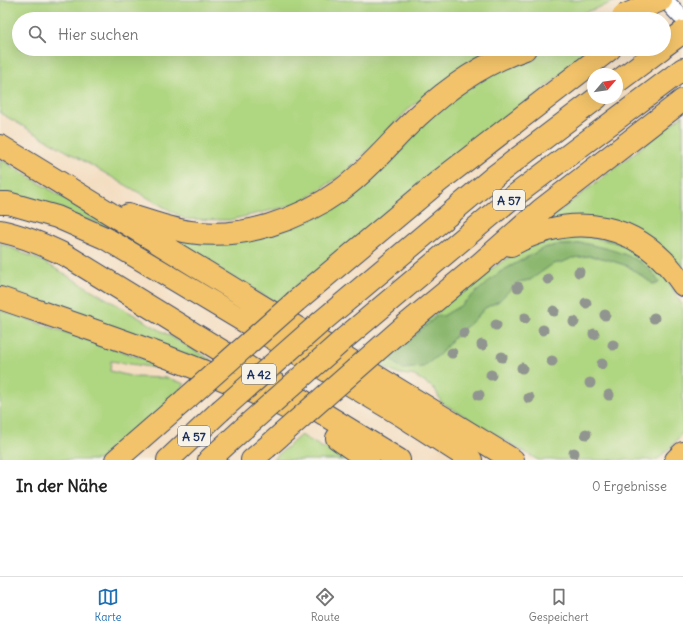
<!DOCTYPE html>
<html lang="de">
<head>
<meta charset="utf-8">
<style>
  :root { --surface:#fff; --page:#f2f2f2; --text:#222; --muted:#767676; --line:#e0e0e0; --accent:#1f6fb2 }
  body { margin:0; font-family:Delius,sans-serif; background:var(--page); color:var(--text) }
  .compass { position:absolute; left:587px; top:68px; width:36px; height:36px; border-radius:50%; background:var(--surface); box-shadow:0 4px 16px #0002; rotate:61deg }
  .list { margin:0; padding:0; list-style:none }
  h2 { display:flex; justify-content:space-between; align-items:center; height:52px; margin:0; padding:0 16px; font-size:17px }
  h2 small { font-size:13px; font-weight:400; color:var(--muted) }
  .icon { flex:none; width:22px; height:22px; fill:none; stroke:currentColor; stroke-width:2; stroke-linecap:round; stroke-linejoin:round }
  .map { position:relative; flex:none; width:683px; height:460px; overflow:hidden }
  .search { position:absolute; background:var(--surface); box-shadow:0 4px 16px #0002; left:12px; right:12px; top:12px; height:44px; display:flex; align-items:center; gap:10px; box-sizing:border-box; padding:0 14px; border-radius:22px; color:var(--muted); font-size:15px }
  .sheet { height:116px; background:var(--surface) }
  nav { display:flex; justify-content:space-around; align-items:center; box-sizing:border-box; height:56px; border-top:1px solid var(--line); background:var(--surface); font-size:11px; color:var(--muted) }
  nav a { display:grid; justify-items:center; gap:2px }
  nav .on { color:var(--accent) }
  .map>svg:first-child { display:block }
  .green { fill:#afd680; stroke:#65826f }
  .forest { fill:#8bb76e; stroke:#537366 }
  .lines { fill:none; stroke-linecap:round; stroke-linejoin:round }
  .minor-casing { stroke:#3c496d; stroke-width:18 }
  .highway-casing { stroke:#3c496d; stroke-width:24 }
  .minor { stroke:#fff; stroke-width:16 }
  .highway { stroke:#f2c36a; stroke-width:22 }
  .highway-bridge-casing { stroke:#3c496d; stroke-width:24; stroke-linecap:butt }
  .highway-bridge { stroke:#f2c36a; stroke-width:22 }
  .tree { fill:#91958f }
  .labels { text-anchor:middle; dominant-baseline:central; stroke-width:4; stroke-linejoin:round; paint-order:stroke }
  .shield { fill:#f7f3e8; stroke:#5d6a87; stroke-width:1 }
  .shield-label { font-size:12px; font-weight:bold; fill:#1b2f5e }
</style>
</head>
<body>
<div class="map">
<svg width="683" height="460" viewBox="0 0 683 460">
  <rect width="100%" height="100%" fill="#f7f3e8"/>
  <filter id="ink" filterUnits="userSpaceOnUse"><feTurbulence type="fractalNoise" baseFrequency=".025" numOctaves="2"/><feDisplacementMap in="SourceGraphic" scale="8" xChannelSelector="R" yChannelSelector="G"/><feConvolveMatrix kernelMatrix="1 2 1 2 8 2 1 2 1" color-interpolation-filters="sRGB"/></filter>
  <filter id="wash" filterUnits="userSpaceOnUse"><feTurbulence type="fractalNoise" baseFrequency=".012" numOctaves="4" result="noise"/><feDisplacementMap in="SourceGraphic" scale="16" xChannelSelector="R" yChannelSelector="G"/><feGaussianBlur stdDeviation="0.9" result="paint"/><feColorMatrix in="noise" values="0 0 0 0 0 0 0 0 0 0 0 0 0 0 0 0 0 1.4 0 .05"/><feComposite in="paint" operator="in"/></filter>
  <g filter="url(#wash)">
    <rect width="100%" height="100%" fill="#f4dec2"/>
    <path class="green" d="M0,0h619l-52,19h-548v30h478l-23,10 -62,47 -65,65 -48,33 -70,16 -44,-1 -185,-106z
      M546,49h46l-279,227 -3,-2 -33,29 -123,-71h121l175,-133 71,-41z
      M683,115v154l-5,-6 -130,-43z
      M0,159l182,111 -87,-48 -95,-28z
      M582,236l32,6 10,4 22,13 21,20 16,28v125l-11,14 -13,12 -3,2h-118l-97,-58 -6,-13 -20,-13 -20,-3 -15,-8 12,-10 1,6 47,-7 17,-20 15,-12 13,-14 14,-7 19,-19 12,-2 22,-16 11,-2 9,-4 17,-2 14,2 25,8 25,18 3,-7 -12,-11 -49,-20 -12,-3 -13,2h-13l-13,3 -44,24 -40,34 -17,10h-6l-20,18 -2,-3c40,-33 82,-75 133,-91 10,-4 23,-3 34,-4z
      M0,243l44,19 167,98 -2,3 -209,-76z
      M0,310l165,56 -9,2 -45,-7 -1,10 24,6 34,1 17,6 -37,41 -45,35h-103z
      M301,435l22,13 12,-1 23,13h-86z"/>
    <path class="forest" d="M583,243c26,6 64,13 76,40l-6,1 -25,-18 -25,-8 -14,-2 -17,2 -9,4 -10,2 -23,16 -12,2 -19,19 -14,7 -13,14 -15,12 -17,20 -17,13 -21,2 -9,-8 -1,-6 45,-39h6l17,-10 40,-34 44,-24 13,-3h13z"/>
  </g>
  <g filter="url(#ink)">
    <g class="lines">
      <defs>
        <path id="minor" d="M665,0l18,19"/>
        <path id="highway" d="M617,82l44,-33
          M0,146l513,314
          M0,203h8l49,14 48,21 296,177 70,45
          M128,215c20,6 41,14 62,17 52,8 109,-12 151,-42 29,-21 51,-50 77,-74 30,-28 68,-54 107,-67
          M0,231c24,5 45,14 67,25l332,204
          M511,245c65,-35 130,-23 172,40
          M0,298c98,34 197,66 291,112
          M296,301l142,-119 172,-133
          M321,322l175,-147 101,-77
          M407,324l74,-61 60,-53 142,-110
          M345,338l169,-142 169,-127
          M337,438l31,22
          M116,460l70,-61
          M168,460l52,-49
          M209,460l35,-32
          M252,460l14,-12
          M676,460l7,-7"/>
      </defs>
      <use href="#minor" class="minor-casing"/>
      <use href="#highway" class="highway-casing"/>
      <use href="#minor" class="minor"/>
      <use href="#highway" class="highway"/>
      <defs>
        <path id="highway-bridge" d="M623,16l38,-16
          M664,46l19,-14
          M186,399l110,-98
          M220,411l101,-89
          M244,428l101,-90
          M266,448l141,-124"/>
      </defs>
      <use href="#highway-bridge" class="highway-bridge-casing"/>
      <use href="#highway-bridge" class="highway-bridge"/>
    </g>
    <g class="tree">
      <circle cx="579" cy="272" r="5.5"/>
      <circle cx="548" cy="279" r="5.5"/>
      <circle cx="518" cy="287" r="5.5"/>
      <circle cx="586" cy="303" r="5.5"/>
      <circle cx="554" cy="311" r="5.5"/>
      <circle cx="605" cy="315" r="5.5"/>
      <circle cx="525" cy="318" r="5.5"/>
      <circle cx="654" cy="318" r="5.5"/>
      <circle cx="574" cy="322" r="5.5"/>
      <circle cx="496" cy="325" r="5.5"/>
      <circle cx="543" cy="330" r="5.5"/>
      <circle cx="464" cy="333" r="5.5"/>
      <circle cx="594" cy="334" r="5.5"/>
      <circle cx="482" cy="345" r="5.5"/>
      <circle cx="613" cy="345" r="5.5"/>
      <circle cx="452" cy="353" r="5.5"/>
      <circle cx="502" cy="357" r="5.5"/>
      <circle cx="552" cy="361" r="5.5"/>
      <circle cx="602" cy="364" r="5.5"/>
      <circle cx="522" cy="368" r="5.5"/>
      <circle cx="491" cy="375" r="5.5"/>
      <circle cx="590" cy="383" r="5.5"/>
      <circle cx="479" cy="395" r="5.5"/>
      <circle cx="609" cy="395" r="5.5"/>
      <circle cx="529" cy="398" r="5.5"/>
      <circle cx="586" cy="434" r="5.5"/>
      <circle cx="574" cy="453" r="5.5"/>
    </g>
  </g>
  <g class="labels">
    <g class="shield">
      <rect x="493" y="190" width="32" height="20" rx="3"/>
      <rect x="242" y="364" width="34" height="20" rx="3"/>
      <rect x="178" y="426" width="32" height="20" rx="3"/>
    </g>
    <g class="shield-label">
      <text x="509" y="200">A 57</text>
      <text x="259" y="374">A 42</text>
      <text x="194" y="436">A 57</text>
    </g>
  </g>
</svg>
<svg class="compass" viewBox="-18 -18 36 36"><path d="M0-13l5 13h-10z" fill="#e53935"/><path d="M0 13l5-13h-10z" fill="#767676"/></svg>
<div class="search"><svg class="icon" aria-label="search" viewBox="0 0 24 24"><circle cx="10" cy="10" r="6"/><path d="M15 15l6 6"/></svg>Hier suchen</div>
</div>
<section class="sheet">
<h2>In der Nähe<small>0 Ergebnisse</small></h2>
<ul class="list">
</ul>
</section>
<nav>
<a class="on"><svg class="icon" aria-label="map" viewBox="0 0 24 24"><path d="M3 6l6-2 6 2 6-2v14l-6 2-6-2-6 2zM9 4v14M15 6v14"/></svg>Karte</a>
<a><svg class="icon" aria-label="directions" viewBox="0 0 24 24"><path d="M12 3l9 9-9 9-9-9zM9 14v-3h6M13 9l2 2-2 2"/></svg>Route</a>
<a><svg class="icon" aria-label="saved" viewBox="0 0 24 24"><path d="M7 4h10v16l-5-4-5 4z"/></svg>Gespeichert</a>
</nav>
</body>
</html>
